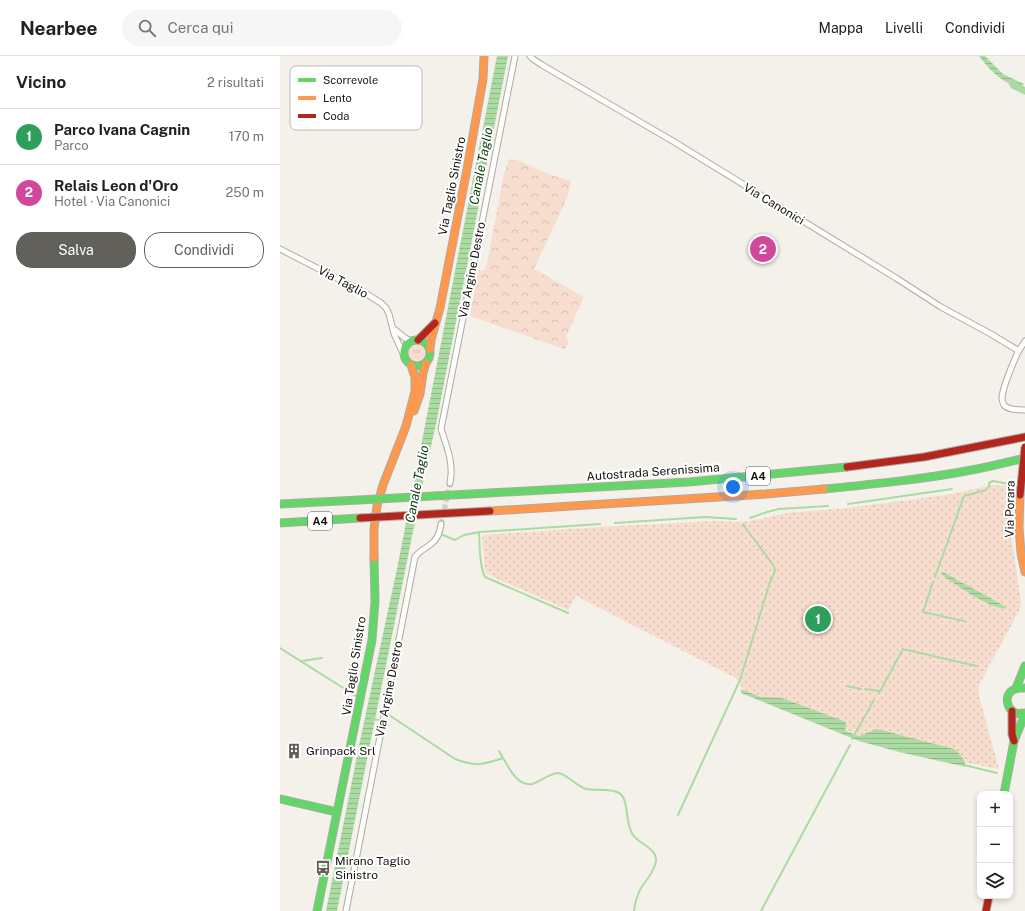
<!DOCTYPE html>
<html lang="it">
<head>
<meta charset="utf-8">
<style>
  :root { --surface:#fff; --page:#f6f6f6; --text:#202124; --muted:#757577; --line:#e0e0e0; --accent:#61605a }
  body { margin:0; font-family:"Public Sans",sans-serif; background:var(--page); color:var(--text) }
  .controls { position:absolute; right:12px; bottom:12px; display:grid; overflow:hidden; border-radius:8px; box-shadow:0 2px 6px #0003 }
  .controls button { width:36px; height:36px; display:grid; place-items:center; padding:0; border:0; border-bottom:1px solid var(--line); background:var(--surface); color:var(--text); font:20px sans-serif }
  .you { position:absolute; left:453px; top:431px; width:14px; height:14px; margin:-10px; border:3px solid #fff; border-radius:50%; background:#1a73e8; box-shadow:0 0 0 6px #1a73e833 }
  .badge { display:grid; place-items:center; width:26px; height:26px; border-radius:50%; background:var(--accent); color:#fff; font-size:13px; font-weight:700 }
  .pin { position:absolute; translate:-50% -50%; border:2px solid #fff; box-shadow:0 1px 4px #0006 }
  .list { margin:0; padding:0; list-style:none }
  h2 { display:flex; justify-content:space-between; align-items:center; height:52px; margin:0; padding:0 16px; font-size:17px }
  h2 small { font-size:13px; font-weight:400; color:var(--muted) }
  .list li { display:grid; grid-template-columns:26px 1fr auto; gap:12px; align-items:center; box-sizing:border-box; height:56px; padding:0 16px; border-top:1px solid var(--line) }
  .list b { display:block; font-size:15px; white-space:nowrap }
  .list p { margin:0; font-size:13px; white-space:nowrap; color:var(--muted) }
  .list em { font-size:13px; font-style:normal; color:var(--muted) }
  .actions { display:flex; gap:8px; padding:12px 16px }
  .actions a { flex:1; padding:9px 0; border:1px solid var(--accent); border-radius:16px; text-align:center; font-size:14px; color:var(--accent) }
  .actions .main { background:var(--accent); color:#fff }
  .icon { flex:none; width:22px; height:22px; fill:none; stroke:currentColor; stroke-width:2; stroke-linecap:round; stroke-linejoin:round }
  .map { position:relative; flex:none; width:745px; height:855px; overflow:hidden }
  header { display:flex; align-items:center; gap:24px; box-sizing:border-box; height:56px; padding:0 20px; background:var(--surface); border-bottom:1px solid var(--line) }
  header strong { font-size:19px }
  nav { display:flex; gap:22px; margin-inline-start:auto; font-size:14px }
  .search { width:280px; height:36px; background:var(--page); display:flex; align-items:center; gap:10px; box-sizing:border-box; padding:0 14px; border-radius:22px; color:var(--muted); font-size:15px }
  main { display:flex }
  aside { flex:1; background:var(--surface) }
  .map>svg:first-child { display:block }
  .grass { fill:url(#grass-tufts) }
  .forest { fill:url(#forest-crowns) }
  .park { fill:url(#park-dots) }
  .water { fill:url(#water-rules) }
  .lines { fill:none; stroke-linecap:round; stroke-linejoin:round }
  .stream { stroke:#abdba2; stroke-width:2 }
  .canal { stroke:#abdba2; stroke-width:7 }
  .street-tunnel { stroke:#d1d0c8; stroke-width:5; stroke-dasharray:5 2.5; stroke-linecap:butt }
  .street-casing { stroke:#adaba5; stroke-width:7 }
  .fast-casing { stroke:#adaba5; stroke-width:9 }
  .slow-casing { stroke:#adaba5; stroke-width:9 }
  .jam-casing { stroke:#adaba5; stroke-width:9 }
  .street { stroke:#fdfdfc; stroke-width:5 }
  .fast { stroke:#63d668; stroke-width:7 }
  .slow { stroke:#ff974d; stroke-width:7 }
  .jam { stroke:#b3261e; stroke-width:7 }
  .fast-bridge-casing { stroke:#adaba5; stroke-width:9; stroke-linecap:butt }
  .jam-bridge-casing { stroke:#adaba5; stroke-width:9; stroke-linecap:butt }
  .fast-bridge { stroke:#63d668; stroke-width:7 }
  .jam-bridge { stroke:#b3261e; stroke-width:7 }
  .labels { text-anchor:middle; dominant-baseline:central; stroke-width:4; stroke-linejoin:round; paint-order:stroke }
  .shield { fill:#fff; stroke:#5a5956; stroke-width:1 }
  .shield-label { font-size:11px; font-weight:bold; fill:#13120d }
  .street-label { font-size:12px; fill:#13120d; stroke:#fff }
  .poi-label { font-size:12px; fill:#13120d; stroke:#fff; text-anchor:start }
  .water-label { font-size:13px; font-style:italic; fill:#0b3a06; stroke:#fff }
  .key { fill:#fff; stroke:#b8b8b6; stroke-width:1 }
  .key-label { font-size:11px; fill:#13120d }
</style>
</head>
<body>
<header>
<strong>Nearbee</strong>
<div class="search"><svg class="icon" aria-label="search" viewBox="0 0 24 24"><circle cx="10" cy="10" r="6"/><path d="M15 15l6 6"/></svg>Cerca qui</div>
<nav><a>Mappa</a><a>Livelli</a><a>Condividi</a></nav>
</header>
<main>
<aside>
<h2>Vicino<small>2 risultati</small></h2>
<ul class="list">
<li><span class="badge" style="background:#2e9e5b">1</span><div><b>Parco Ivana Cagnin</b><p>Parco</p></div><em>170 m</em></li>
<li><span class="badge" style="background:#d1479c">2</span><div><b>Relais Leon d'Oro</b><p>Hotel · Via Canonici</p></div><em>250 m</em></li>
</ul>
<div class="actions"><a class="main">Salva</a><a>Condividi</a></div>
</aside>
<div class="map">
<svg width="745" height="855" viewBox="0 0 745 855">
  <defs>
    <pattern id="grass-tufts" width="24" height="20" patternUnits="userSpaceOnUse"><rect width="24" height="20" fill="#f7ddce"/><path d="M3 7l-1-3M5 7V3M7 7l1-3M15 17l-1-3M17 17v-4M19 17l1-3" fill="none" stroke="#d3bdb0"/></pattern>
    <pattern id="forest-crowns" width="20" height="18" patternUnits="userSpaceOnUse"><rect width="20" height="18" fill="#f7ddce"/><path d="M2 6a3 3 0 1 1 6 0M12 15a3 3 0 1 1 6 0" fill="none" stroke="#d3bdb0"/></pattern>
    <pattern id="park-dots" width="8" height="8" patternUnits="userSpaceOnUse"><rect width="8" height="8" fill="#f7ddce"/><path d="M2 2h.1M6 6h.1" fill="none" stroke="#d3bdb0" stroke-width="1.8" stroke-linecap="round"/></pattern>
    <pattern id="water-rules" width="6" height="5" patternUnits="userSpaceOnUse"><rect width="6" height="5" fill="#abdba2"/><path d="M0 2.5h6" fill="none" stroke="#92bb8a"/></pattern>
  </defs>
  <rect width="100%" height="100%" fill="#f3f1e9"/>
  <path class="grass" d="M129 297a8 8 0 1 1 16 0a8 8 0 1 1-16 0Z"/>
  <path class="forest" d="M229,103l11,2 31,14 20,6 -3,15 -34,73 50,28 -18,39 3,7 -5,6 -94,-33 8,-46 5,1 4,-7 17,-90z"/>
  <path class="park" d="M712,429l17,1 1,16 1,33 10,66 -1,8 -39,72 -3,8 2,11 19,69 -42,-8 -99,-26 -11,-5 -103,-40 -3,-4 -5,-8 -160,-82 -8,14 -77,-34 -6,-4 -3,-35 2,-2 116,-8 115,-6 21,1 14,-1 37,-8 61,-5 104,-14z"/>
  <path class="water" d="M217,0h11l-72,368 -14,63 -52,257 -33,167h-11l34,-170 38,-177z
    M699,0h6l18,18 21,10 -4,5c-20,-9 -28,-16 -41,-33z
    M663,516l51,28 13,8c-14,3 -53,-24 -66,-34z
    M461,633l20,8 21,1 64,24 -1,5 1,4 13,5 18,-7 77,20c6,4 11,11 12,18l-67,-15 -40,-11 -118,-48z"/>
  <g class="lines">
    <path class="stream" d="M568,448l104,-15
      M470,462l17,-6 12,-3 49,-3
      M335,467l90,-6 31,2
      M199,477c1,13 0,33 6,44l83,36
      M163,479l12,5 9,-5 16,-3 120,-8
      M655,521l29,-81 22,-6 3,-4v-3l4,-2 32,6
      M653,526l-10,30 41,9
      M0,592l76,48
      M22,605l20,-3
      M567,630l14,3
      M585,633l15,2
      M599,637l24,-44 73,17
      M106,657l69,46c21,8 27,6 48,-1 7,11 14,28 29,26 8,-2 17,-10 25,-11 8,-1 19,13 29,16 10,2 32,-2 37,8 6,11 2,26 10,38 6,9 24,13 23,26 -1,10 -10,19 -15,27 -4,7 -6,15 -7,23
      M92,663l7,1
      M103,665h2l4,-6
      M572,683l22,-39
      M219,695l4,7
      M684,709l33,8
      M398,759l62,-135 30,-98 5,-11 -1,-5 -30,-40v-2
      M481,855l89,-166"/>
    <path class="canal" d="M733,29l12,6"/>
    <path class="street-tunnel" d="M161,468l9,-41"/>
    <defs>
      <path id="street" d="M250,0l3,3 9,6 129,75 225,138 45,29 50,27 28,17
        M0,193l80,41 21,13 5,5 3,6 5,20 9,19
        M114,273l11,9 6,3
        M745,285c-2,4 -5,7 -7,11 -4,9 -16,37 -16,47 0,2 1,4 2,6 5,6 15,4 21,5
        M170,427c4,-19 -3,-36 -9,-54l1,-5 73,-368
        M66,855l69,-354c4,-6 10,-8 16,-13 7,-5 9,-12 10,-20"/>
      <path id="fast" d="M124 297a13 13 0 1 1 26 0a13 13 0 1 1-26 0Z
        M544,433c51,-5 102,-10 153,-20 16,-3 32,-7 48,-11
        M209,437l200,-11 158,-15
        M0,448l79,-4
        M0,467l80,-5
        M736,632l9,-22
        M745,632c-4,0 -8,-1 -12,2 -9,5 -7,19 3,23 3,1 6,0 9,0
        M724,738l10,-53 11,-27
        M0,743l57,13
        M37,855l55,-271 3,-39 -1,-43"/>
      <path id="slow" d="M150,293l1,-9 9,-32 27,-139 16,-90 1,-23
        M134,355l6,-17 3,-21 3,-10
        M740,439l-1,33 2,25 4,19
        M210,455l276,-17 58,-5
        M94,502v-29l3,-23 6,-21 23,-59 9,-35v-14l-4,-12"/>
      <path id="jam" d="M138,284l17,-17
        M567,411l77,-10 101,-20
        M732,655v23l2,7
        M706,855l3,-15"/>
    </defs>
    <use href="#street" class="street-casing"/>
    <use href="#fast" class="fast-casing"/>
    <use href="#slow" class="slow-casing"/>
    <use href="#jam" class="jam-casing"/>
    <use href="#street" class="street"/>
    <use href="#fast" class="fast"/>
    <use href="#slow" class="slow"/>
    <use href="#jam" class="jam"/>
    <defs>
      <path id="fast-bridge" d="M79,444l130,-7"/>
      <path id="jam-bridge" d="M740,439l5,-48
        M80,462l130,-7"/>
    </defs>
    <use href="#fast-bridge" class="fast-bridge-casing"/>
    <use href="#jam-bridge" class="jam-bridge-casing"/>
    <use href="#fast-bridge" class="fast-bridge"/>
    <use href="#jam-bridge" class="jam-bridge"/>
  </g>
  <defs>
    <symbol id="building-bare" viewBox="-9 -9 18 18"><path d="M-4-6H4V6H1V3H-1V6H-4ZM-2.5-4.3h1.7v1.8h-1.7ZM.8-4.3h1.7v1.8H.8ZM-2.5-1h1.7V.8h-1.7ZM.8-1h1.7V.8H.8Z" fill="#61605a" stroke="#fff" stroke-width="2.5" paint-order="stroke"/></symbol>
    <symbol id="bus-bare" viewBox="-9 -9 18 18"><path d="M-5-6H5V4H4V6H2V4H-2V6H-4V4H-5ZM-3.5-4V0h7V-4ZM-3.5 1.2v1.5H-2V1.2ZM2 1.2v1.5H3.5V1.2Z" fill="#61605a" stroke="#fff" stroke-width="2.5" paint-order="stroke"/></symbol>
  </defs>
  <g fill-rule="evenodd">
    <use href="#building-bare" x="3" y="684" width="22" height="22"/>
    <use href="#bus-bare" x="32" y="801" width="22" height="22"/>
  </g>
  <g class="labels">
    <g class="shield">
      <rect x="466" y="411" width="24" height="18" rx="3"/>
      <rect x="28" y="456" width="24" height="18" rx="3"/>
    </g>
    <g class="shield-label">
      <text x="478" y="420">A4</text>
      <text x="40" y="465">A4</text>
    </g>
    <g class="street-label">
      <text transform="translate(172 130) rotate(-79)">Via Taglio Sinistro</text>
      <text transform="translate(494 148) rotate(31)">Via Canonici</text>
      <text transform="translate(192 214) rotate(-79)">Via Argine Destro</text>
      <text transform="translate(63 226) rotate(28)">Via Taglio</text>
      <text transform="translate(373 416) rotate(-4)">Autostrada Serenissima</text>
      <text transform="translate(730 453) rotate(-89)">Via Porara</text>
      <text transform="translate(74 610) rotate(-81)">Via Taglio Sinistro</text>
      <text transform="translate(109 633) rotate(-79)">Via Argine Destro</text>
    </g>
    <g class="poi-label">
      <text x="26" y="695">Grinpack Srl</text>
      <text x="55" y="805">Mirano Taglio<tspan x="55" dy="14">Sinistro</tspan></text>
    </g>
    <g class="water-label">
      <text transform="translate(201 110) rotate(-79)">Canale Taglio</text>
      <text transform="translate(137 428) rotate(-79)">Canale Taglio</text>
    </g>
  </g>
  <rect x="10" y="10" width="132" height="64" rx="6" class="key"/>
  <rect x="18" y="22" width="18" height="4" fill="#63d668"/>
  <rect x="18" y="40" width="18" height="4" fill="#ff974d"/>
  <rect x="18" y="58" width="18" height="4" fill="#b3261e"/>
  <g class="key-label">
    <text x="43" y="28">Scorrevole</text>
    <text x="43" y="46">Lento</text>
    <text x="43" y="64">Coda</text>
  </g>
</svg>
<div class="controls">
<button>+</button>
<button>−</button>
<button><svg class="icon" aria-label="layers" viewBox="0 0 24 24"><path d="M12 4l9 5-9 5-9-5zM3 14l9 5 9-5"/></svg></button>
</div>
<div class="you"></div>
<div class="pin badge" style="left:538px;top:563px;background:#2e9e5b">1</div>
<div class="pin badge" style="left:483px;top:193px;background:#d1479c">2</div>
</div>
</main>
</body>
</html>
